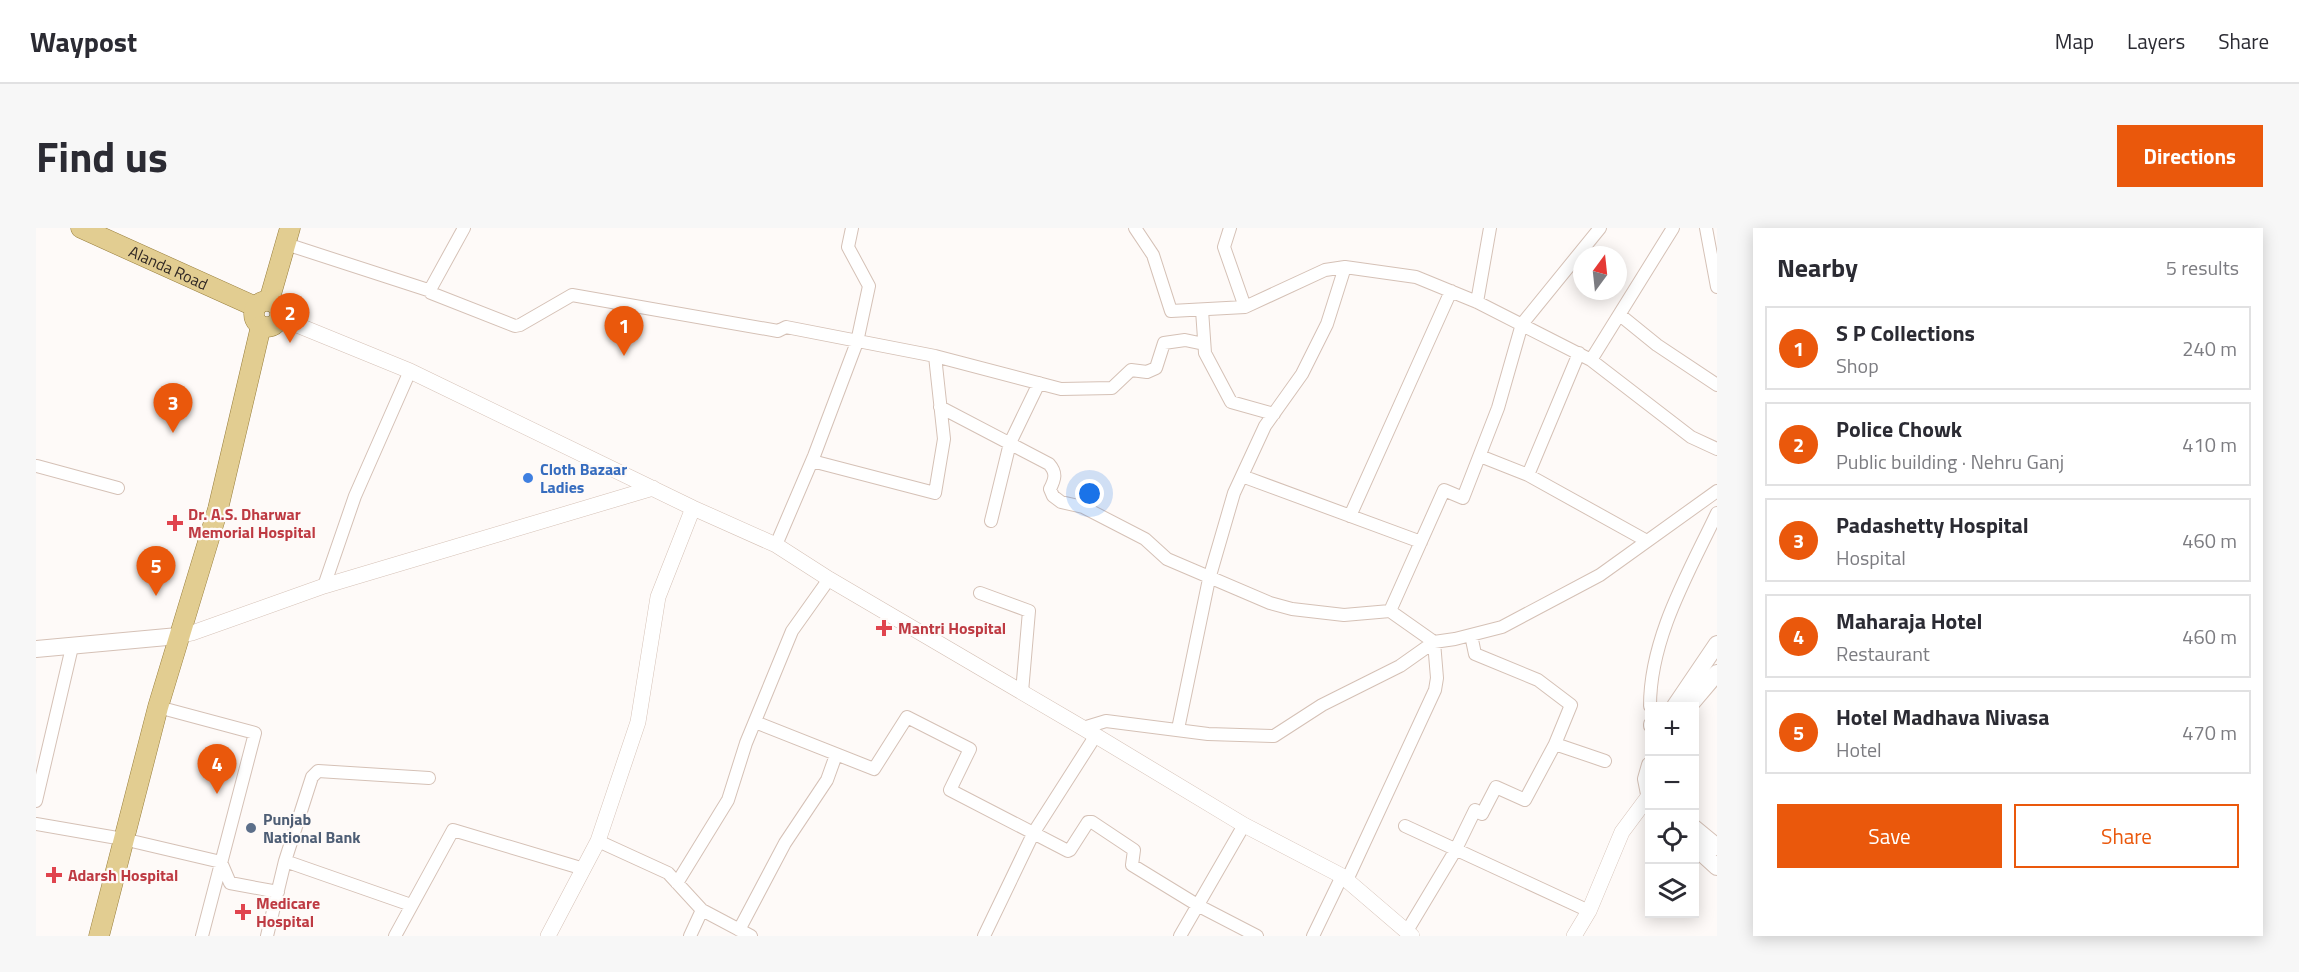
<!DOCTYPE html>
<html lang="en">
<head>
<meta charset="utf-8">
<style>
  :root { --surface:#fff; --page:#f7f7f7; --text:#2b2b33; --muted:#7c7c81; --line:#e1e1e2; --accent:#ea580c }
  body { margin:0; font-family:"Titillium Web",sans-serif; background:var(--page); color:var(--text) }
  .controls { position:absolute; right:18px; bottom:18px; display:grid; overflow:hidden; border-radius:0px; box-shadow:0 3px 15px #0003 }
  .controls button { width:54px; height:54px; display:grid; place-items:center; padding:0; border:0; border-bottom:2px solid var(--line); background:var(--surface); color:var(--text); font:30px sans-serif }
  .compass { position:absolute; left:1537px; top:18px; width:54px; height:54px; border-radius:50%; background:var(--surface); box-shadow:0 3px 15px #0003; rotate:15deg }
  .you { position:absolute; left:1054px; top:266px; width:21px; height:21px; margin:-15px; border:4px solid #fff; border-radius:50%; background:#1a73e8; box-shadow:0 0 0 9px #1a73e833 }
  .badge { display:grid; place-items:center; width:39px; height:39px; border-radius:50%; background:var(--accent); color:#fff; font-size:20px; font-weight:700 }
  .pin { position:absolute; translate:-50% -50px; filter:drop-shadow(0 2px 3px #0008) }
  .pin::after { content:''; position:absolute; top:32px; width:21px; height:18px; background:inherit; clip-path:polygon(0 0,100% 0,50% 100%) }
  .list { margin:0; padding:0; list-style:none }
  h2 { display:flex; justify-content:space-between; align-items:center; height:78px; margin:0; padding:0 24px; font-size:26px }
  h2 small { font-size:20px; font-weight:400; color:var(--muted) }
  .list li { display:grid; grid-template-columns:39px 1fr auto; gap:18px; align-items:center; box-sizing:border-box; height:84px; margin:0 12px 12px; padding:0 12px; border:2px solid var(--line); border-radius:0px }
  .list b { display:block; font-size:22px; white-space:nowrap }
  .list p { margin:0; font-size:20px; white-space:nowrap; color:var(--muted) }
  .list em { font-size:20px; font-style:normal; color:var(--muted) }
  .actions { display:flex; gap:12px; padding:18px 24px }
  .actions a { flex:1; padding:14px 0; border:2px solid var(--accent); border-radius:0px; text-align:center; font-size:21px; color:var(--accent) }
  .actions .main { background:var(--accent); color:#fff }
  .icon { flex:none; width:33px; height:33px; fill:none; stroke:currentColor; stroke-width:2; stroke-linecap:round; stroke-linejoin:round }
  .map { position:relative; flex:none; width:1681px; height:708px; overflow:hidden; border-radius:0px }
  header { display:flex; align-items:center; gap:36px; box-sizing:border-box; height:84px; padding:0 30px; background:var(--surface); border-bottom:2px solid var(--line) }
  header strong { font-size:28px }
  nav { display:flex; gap:33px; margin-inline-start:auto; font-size:21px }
  .intro { display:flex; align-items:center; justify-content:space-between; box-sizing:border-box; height:144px; padding:0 36px }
  h1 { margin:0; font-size:42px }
  .button { padding:15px 27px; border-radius:0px; background:var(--accent); color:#fff; font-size:21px; font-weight:700 }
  main { display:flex; gap:36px; padding:0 36px }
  aside { flex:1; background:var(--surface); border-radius:0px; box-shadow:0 3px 15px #0003 }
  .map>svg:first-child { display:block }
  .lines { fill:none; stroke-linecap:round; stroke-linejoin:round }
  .minor-casing { stroke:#d5c1b6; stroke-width:14 }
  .tertiary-casing { stroke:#d5c1b6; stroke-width:16 }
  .secondary-casing { stroke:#d5c1b6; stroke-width:18 }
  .primary-casing { stroke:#987e3c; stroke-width:21 }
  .minor { stroke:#fff; stroke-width:12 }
  .tertiary { stroke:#fff; stroke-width:15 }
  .secondary { stroke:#fff; stroke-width:16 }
  .primary { stroke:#e2cd91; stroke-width:20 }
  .shop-dot { fill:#3f7fe0; stroke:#fefaf8; stroke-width:2 }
  .health-dot { fill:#e0444e; stroke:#fefaf8; stroke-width:2 }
  .service-dot { fill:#5c6f8a; stroke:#fefaf8; stroke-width:2 }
  .labels { text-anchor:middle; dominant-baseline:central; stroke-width:4.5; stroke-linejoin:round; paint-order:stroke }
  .street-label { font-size:16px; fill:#312925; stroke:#fefaf8 }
  .shop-label { font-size:16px; font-weight:bold; fill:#366cbe; stroke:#fefaf8; text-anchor:start }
  .health-label { font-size:16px; font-weight:bold; fill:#be3a42; stroke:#fefaf8; text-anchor:start }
  .service-label { font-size:16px; font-weight:bold; fill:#4e5e75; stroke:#fefaf8; text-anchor:start }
</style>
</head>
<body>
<header>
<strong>Waypost</strong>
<nav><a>Map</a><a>Layers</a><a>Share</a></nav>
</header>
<div class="intro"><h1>Find us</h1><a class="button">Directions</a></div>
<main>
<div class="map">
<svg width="1681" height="708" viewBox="0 0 1681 708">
  <rect width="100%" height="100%" fill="#fefaf8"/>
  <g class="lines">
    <defs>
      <path id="minor" d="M428,0l-33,60v5l84,33 5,-1 52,-30 206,36 8,-4 149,29 126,33 51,-1 19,-18 16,2 9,-4 8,-25 21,-3 19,4
        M1099,0l18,27 18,56 74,-4 80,-37 20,-3 71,10 61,25 114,58 100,77 26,12
        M1194,0l-6,19 21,60
        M1670,0l11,59
        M250,16l145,47
        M1441,74l13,-74
        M1166,82l3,43 26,49 43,12
        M1584,87l37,30 60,40
        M1555,132l82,-132
        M904,179l109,57c8,9 6,15 1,25l3,7 8,6 22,5 62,32 22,20 103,44 22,6 52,6 46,-4 44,31 3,36 -2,12 -88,190
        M1444,228l48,19 51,-122
        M776,233l123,32 9,-54 -9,-83
        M1,238l81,22
        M1492,247l119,66
        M1206,248l179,66
        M1314,288l101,-225
        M955,293l19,-78 29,-60
        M740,317l38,-89 43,-114 12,-56 -21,-39 4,-19
        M288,358l31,-90 55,-125
        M944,365l49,18 -7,81
        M1354,383l54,-121 19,8 35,-90 24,-84 78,-96
        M1435,407l4,19 63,26 33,25 -16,39 50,17
        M1614,478c0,-68 38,-132 67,-193
        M122,479l97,26 -53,203
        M719,494l119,47 33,-52 63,32 -20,41 118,61 2,-1 18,-28h4l42,28 -2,15 67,41 58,30
        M1614,496v2
        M1047,500l23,-7 102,13 66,2 48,-31 78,-39 34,-24 21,-3 47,-12 98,-52 117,-84
        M1142,501l31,-150 25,-86 31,-67 37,-52 25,-50 18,-57
        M0,573l36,-154
        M0,596l87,15 98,23 9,21 48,9
        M1369,598l184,85
        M562,613l70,32 34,37 49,26
        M249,633l27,-84 6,-6 111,7
        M641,655l51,-83 18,-57 46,-112 37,-52
        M703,702l46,-87 42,-63 9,-25
        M1371,703l48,-80 20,-41 7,4 14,-27 29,13 30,-56
        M231,708l18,-75 126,44
        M359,708l58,-106 131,39
        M654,708l12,-26
        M948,708l50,-104 62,-97
        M1144,708l64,-111
        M1277,708l29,-60"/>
      <path id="tertiary" d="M244,90l130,53 283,137 83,37 53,34 254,149 161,97 98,51 70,60
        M142,408l14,-3 132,-47 329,-98
        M512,708l50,-95 40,-119 20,-125 35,-89
        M1538,708l15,-25 33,-79 26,-35"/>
      <path id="secondary" d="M0,421l142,-13
        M1639,478l42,-62
        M1653,478l28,-33
        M1614,537l-4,14 4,20
        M1658,600l23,19
        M1658,618l23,21"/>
      <g id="primary">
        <path id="s1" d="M45,0l175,79"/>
        <path d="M233,73l21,-73"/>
        <circle cx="231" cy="86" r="13"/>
        <path d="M63,708l59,-229 60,-198 43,-183"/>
      </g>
    </defs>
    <use href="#minor" class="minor-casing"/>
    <use href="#tertiary" class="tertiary-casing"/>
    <use href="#secondary" class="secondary-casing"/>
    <use href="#primary" class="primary-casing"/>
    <use href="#minor" class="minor"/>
    <use href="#tertiary" class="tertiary"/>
    <use href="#secondary" class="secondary"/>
    <use href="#primary" class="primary"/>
  </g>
  <circle class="shop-dot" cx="492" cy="250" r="6"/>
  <g class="health-dot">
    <path d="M136 286h6v6h6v6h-6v6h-6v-6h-6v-6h6z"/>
    <path d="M845 391h6v6h6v6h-6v6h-6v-6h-6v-6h6z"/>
    <path d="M15 638h6v6h6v6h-6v6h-6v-6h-6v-6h6z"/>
    <path d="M204 675h6v6h6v6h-6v6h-6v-6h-6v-6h6z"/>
  </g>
  <circle class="service-dot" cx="215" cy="600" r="6"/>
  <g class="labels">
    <g class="street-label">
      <text stroke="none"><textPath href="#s1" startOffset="96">Alanda Road</textPath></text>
    </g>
    <g class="shop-label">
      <text x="504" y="241">Cloth Bazaar<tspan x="504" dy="18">Ladies</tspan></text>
    </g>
    <g class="health-label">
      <text x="152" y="286">Dr. A.S. Dharwar<tspan x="152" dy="18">Memorial Hospital</tspan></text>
      <text x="862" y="400">Mantri Hospital</text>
      <text x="32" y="647">Adarsh Hospital</text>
      <text x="220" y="675">Medicare<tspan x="220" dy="18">Hospital</tspan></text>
    </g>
    <g class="service-label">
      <text x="227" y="591">Punjab<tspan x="227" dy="18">National Bank</tspan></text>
    </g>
  </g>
</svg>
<div class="controls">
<button>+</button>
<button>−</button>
<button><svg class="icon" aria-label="locate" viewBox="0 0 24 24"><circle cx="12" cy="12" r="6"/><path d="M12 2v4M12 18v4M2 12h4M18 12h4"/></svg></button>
<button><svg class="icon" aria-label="layers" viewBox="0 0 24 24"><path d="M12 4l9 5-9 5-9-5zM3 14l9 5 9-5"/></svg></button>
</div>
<svg class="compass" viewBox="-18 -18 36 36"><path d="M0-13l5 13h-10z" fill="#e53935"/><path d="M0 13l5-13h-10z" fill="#7c7c81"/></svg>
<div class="you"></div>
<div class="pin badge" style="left:588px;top:128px">1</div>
<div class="pin badge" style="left:254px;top:115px">2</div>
<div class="pin badge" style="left:137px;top:205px">3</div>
<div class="pin badge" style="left:181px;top:566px">4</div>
<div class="pin badge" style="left:120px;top:368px">5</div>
</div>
<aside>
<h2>Nearby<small>5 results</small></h2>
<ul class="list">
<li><span class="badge">1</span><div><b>S P Collections</b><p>Shop</p></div><em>240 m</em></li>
<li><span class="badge">2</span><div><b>Police Chowk</b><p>Public building · Nehru Ganj</p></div><em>410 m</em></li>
<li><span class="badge">3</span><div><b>Padashetty Hospital</b><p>Hospital</p></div><em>460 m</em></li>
<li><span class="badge">4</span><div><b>Maharaja Hotel</b><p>Restaurant</p></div><em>460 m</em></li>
<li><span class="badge">5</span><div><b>Hotel Madhava Nivasa</b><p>Hotel</p></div><em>470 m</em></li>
</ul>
<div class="actions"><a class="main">Save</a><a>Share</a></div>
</aside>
</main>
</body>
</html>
